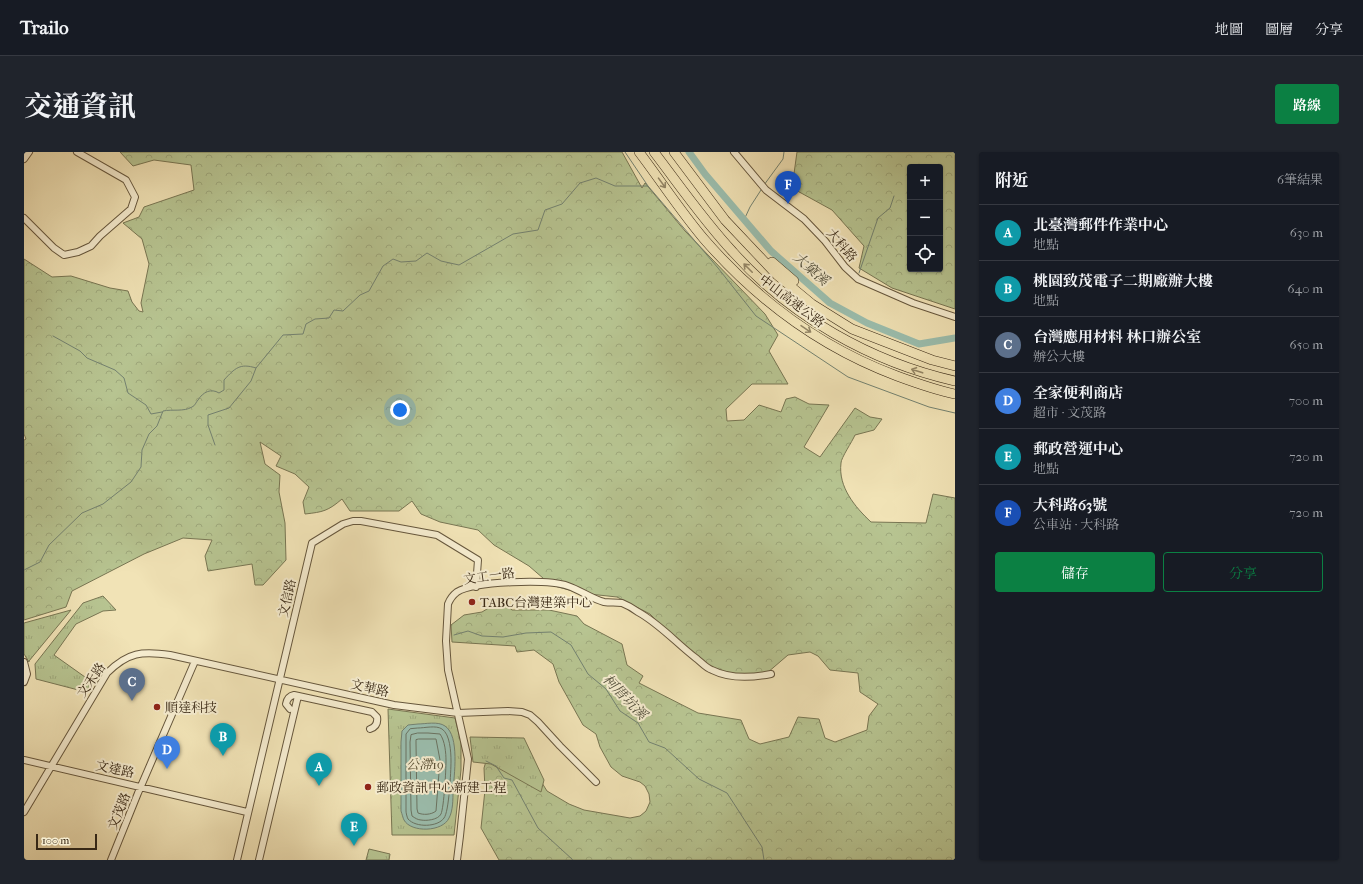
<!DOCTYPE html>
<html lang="zh-TW">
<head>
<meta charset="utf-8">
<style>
  :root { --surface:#171b24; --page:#20242c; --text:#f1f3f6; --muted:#9ea1a6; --line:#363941; --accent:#0b8043 }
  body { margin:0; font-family:"IM FELL French Canon","Noto Serif TC",serif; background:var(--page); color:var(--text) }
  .controls { position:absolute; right:12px; top:12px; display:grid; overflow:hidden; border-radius:4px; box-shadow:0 1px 3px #0004 }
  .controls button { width:36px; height:36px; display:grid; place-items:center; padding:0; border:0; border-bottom:1px solid var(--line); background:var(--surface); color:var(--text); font:20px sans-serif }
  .scale { position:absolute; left:12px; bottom:10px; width:61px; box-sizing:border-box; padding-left:4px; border:2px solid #382815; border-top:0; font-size:11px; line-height:14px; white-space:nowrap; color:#382815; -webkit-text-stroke:3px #f6edd0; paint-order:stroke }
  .you { position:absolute; left:376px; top:258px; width:14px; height:14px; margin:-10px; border:3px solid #fff; border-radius:50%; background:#1a73e8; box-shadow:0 0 0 6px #1a73e833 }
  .badge { display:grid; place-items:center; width:26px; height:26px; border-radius:50%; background:var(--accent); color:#fff; font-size:13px; font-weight:700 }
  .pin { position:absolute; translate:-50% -33px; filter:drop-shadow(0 1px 2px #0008) }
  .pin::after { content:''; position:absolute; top:21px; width:14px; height:12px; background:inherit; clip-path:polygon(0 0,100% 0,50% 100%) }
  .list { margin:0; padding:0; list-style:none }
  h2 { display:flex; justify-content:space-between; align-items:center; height:52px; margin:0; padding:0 16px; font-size:17px }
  h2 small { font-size:13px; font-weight:400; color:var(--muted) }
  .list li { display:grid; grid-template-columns:26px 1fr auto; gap:12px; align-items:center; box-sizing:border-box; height:56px; padding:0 16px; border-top:1px solid var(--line) }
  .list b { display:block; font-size:15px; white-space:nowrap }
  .list p { margin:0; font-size:13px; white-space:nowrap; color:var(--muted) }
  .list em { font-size:13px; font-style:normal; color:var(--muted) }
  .actions { display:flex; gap:8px; padding:12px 16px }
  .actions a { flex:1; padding:9px 0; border:1px solid var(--accent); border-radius:4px; text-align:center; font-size:14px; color:var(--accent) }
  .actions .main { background:var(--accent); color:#fff }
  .icon { flex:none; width:22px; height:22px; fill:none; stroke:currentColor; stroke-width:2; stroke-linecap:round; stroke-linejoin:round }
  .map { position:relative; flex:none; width:931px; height:708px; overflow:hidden; border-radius:4px }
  header { display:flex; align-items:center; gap:24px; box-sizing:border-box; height:56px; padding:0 20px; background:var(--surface); border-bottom:1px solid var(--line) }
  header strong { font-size:19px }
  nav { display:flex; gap:22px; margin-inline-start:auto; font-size:14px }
  .intro { display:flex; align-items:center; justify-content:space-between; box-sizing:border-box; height:96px; padding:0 24px }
  h1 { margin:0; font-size:28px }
  .button { padding:10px 18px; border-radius:4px; background:var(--accent); color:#fff; font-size:14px; font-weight:700 }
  main { display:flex; gap:24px; padding:0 24px }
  aside { flex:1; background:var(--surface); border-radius:4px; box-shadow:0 1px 3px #0004 }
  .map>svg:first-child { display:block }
  .forest { fill:url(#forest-crowns); stroke:#787653; fill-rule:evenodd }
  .park { fill:url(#park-tufts); stroke:#787653 }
  .water { fill:#9bbeae; stroke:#738271 }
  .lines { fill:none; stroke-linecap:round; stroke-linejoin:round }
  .shore { stroke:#6a7362; stroke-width:1 }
  .stream { stroke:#738271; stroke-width:1 }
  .river { stroke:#9bbeae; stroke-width:7 }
  .minor-casing { stroke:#66573d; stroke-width:8 }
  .highway-casing { stroke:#382815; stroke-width:10 }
  .minor { stroke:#f6edd0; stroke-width:6 }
  .highway { stroke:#f1e3b6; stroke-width:9 }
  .oneway { stroke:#948666 }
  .poi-dot { fill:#8f2418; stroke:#f6edd0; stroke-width:1.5 }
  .labels { text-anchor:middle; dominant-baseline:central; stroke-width:4; stroke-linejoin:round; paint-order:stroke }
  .street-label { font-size:13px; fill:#382815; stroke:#f6edd0 }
  .poi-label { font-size:13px; fill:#382815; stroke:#f6edd0; text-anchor:start }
  .park-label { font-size:13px; font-style:italic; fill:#584f34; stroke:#f6edd0 }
  .water-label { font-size:14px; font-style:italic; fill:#514e3b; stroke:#f6edd0 }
</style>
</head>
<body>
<header>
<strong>Trailo</strong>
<nav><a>地圖</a><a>圖層</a><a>分享</a></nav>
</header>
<div class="intro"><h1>交通資訊</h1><a class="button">路線</a></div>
<main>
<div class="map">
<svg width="931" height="708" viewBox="0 0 931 708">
  <defs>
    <pattern id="forest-crowns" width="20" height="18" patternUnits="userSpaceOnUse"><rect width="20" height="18" fill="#b7c491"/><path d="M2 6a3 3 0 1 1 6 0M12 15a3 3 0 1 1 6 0" fill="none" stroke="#9ea87c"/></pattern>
    <pattern id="park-tufts" width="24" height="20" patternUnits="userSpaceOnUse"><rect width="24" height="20" fill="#b7c491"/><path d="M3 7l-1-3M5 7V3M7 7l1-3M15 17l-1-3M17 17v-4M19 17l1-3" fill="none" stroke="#9ea87c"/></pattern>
  </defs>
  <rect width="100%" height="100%" fill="#f1e3b6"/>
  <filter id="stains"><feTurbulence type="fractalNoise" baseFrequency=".005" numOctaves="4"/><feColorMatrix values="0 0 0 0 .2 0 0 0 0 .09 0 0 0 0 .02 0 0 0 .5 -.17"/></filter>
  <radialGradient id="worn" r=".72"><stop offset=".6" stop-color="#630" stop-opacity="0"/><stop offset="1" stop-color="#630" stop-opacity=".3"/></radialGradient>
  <path class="forest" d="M96,0h502l20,36 3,-5 40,48 80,83 13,21 -9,16 19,33h-36l-26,25 1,12 17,-1 15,-15 22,7 5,-13 9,-2 14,7 20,1 -25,42 16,10 35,-49 15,9 12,2 -8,11 -19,5c-3,7 -14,23 -14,28 -3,24 14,44 30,59l55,1 7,-29 22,4v362h-456l-18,-32 4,-38 -1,-22 3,-10 52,20 8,13 22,13 15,6 46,8 10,-2 6,-5 4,-9 -1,-8 -4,-8 -5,-4 -18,-6 -11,-9 -11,-20 -4,-13 -13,-9 -24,-43 -6,-18 -19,-14 -17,2 -2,-6 -63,-4 -1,-17 13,-10 18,-3 15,-9h7l8,7h37l28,6 7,8 38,20 5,21 16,11 -4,7 59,30 43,7 8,19 11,5 29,-7 9,-20 21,2 6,19 10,4 32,-12 2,-14 9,-12 -18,-12 -2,-19 -28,-3 -12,-14 -8,-4 -22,3 -21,18 -25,4 -27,-6 -43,-35 -22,-22 -33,-17 -37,-4 -29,-8 -22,-19 -35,-21 -16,-15 -38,-8 -19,-8 -9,-13 -13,10h-49l-8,-12c-14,12 -19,13 -37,15l-2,-12 6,-15 -14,-13 -19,-8 5,-10 -21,-14 5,22 15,11 -1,17 6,31 1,37 -23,25h-8l-3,-21 -44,7 -3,-15 7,-16 -29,-2 -39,16 -72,37 -6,16 -42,13v-180l2,-1 -2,-5v-175l28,18 19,-1 39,12 18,3 4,11 7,9 4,1 -2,-9 8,-39 -7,-25 -19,-16 16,-6 5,-10 50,-17 -3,-25 -37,-5 -21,6z
    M773,0h158v157l-63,-21 -33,-20 5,-22 -32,-36 -40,-22zM886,15h30v102h-30z"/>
  <path class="park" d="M79,444l13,14 -13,1 -27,13 -22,31 38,27 -6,10 -50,-13 -1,-15 48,-61z
    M47,458l-42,51v1l-5,-8v-31z
    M364,557l67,9 6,25v27l-7,65h-62z
    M446,585l54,1 20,42 -3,12 -50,-28 -18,-2z
    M345,697l21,5 -1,6h-23z"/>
  <path class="water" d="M394,572c7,0 20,-3 27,2 15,10 9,50 8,65 0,8 0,20 -4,27 -6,14 -38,15 -45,2 -1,-2 -2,-6 -3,-9v-69l1,-11 6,-6z"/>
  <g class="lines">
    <path class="shore" d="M394,576c7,0 18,-3 24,1 8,5 9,23 9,32 0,10 -2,51 -7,57 -6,9 -28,10 -36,1 -1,-2 -2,-6 -2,-8v-77l4,-5z
      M394,581h10l12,1c5,7 6,19 6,27 0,9 -2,46 -5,53 -3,6 -15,7 -20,6 -3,0 -6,-2 -9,-4l-1,-6 -1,-68 1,-7z
      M395,587h17l4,21 -4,51c-5,4 -13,4 -18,2l-1,-4 -1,-66v-3z"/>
    <path class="stream" d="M601,0l23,34
      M740,33l19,-26 1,-7
      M720,68l6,-13 11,-17
      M835,121l19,-55 12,-10 4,-12
      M29,184l27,15 7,7 28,12 9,8 4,15 18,12 5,9 11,-2
      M191,293l-7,-20v-10l21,-7 22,-27 5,-13
      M0,418l16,-8 9,-17 33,-32 21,-9 28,-22 10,-15 1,-17 7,-16 8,-8 6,-15c9,-2 21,1 29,-4 3,-1 4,-5 6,-7 5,-8 13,-12 21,-7l5,-3v-10c11,-12 16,-17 32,-12l27,-33 20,-1 3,-10 9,-5 14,-1 5,-8 9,1 17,-16 9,-4 14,-25 10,-7 8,3 15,-1 11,-8 14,8 18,4 54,-31 25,-4 7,-20 17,-6 18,-21 16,-5 19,8h33l70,82 38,48 92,61 81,30 26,6
      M430,483l14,-4 14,5 21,1 23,-4 25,-1 20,13 17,29 18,15 14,22 18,12 11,19 16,6 34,31 28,14 35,54 2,13
      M462,609l10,5 8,12 8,2 26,48 35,32"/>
    <path class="river" d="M665,0l16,22 66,77 59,52 37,20 52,21 36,-6"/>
    <defs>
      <path id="minor" d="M710,0l32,38 38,29 21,22 20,26 13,12 55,24 42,14
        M0,7l5,-7
        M0,66l30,30 10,7 14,-3 13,-6 9,-10 31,-27 4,-12 -9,-17 -49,-28
        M0,510l3,12 -3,8
        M266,557l-4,-5c1,-5 3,-8 8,-9l78,17 5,5c1,6 -1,10 -7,12
        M0,608l223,52
        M0,660l83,-139c21,-21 35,-22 63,-18l224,50 64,8 50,-2 14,1 8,3 8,7 22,24 36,36
        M87,708l27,-67 57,-132
        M213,708l75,-317 31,-19 10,-3h8l76,14 41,25 -2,27
        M235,708l39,-164
        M433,708l3,-24 8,-77 -20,-89 -2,-29 2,-37c2,-5 5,-9 9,-12 18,-11 91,-13 111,-6 12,4 24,13 36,16 6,1 12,0 18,1 5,2 12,6 16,9 22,12 39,32 59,47 5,4 9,9 15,11 18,9 39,8 59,4"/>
      <path id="highway" d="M615,0c22,29 42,60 65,87 53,61 118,109 193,137 19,7 38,14 58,18
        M630,0c26,34 50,69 79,100 57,64 138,110 222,129
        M650,0l51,68 52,55 35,29 40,25 80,31 23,6
        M748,110l22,19"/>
    </defs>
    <use href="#minor" class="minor-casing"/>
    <use href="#highway" class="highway-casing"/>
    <use href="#minor" class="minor"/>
    <use href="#highway" class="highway"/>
  </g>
  <defs><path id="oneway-shaft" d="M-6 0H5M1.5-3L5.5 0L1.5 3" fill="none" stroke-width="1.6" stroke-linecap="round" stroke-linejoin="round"/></defs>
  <g class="oneway">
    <use href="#oneway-shaft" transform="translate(638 31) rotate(54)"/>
    <use href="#oneway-shaft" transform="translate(724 116) rotate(-135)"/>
    <use href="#oneway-shaft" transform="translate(782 177) rotate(34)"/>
    <use href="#oneway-shaft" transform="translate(893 219) rotate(-162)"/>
  </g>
  <g class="poi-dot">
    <circle cx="448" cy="450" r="4"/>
    <circle cx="133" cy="555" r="4"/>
    <circle cx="344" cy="635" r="4"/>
  </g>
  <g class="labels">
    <g class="street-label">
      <text transform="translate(818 93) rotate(50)">大科路</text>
      <text transform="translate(768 149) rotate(37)">中山高速公路</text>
      <text transform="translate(465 424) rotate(-8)">文工一路</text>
      <text transform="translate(263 446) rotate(-77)">文信路</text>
      <text transform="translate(67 528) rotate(-55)">文禾路</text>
      <text transform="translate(346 536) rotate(13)">文華路</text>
      <text transform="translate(91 617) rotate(12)">文達路</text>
      <text transform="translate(95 659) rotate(-68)">文茂路</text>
    </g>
    <g class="poi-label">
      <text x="456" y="450">TABC台灣建築中心</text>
      <text x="141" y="555">順達科技</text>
      <text x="352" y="635">郵政資訊中心新建工程</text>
    </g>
    <g class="park-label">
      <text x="401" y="612">公滯19</text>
    </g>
    <g class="water-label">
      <text transform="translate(787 117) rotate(41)">大窠溪</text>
      <text transform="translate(601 545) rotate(46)">柯厝坑溪</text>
    </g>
  </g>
  <rect width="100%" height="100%" filter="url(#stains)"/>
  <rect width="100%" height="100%" fill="url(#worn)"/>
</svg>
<div class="controls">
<button>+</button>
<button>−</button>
<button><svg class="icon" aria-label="locate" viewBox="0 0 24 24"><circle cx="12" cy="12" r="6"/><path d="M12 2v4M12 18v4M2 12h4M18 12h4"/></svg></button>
</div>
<div class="scale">100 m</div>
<div class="you"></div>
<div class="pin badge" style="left:295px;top:634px;background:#0f9aa8">A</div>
<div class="pin badge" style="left:199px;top:604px;background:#0f9aa8">B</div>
<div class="pin badge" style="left:108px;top:549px;background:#5c6f8a">C</div>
<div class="pin badge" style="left:143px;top:617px;background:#3f7fe0">D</div>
<div class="pin badge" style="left:330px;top:694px;background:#0f9aa8">E</div>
<div class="pin badge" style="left:764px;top:52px;background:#1a4fb4">F</div>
</div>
<aside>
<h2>附近<small>6筆結果</small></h2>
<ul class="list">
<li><span class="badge" style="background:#0f9aa8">A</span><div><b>北臺灣郵件作業中心</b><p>地點</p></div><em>630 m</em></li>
<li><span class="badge" style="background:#0f9aa8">B</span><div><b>桃園致茂電子二期廠辦大樓</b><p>地點</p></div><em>640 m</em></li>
<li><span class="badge" style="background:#5c6f8a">C</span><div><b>台灣應用材料 林口辦公室</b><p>辦公大樓</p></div><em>650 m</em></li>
<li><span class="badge" style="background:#3f7fe0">D</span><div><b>全家便利商店</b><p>超市 · 文茂路</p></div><em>700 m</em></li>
<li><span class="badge" style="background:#0f9aa8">E</span><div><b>郵政營運中心</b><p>地點</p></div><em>720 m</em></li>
<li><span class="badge" style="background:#1a4fb4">F</span><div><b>大科路63號</b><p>公車站 · 大科路</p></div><em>720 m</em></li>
</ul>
<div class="actions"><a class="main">儲存</a><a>分享</a></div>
</aside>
</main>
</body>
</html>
